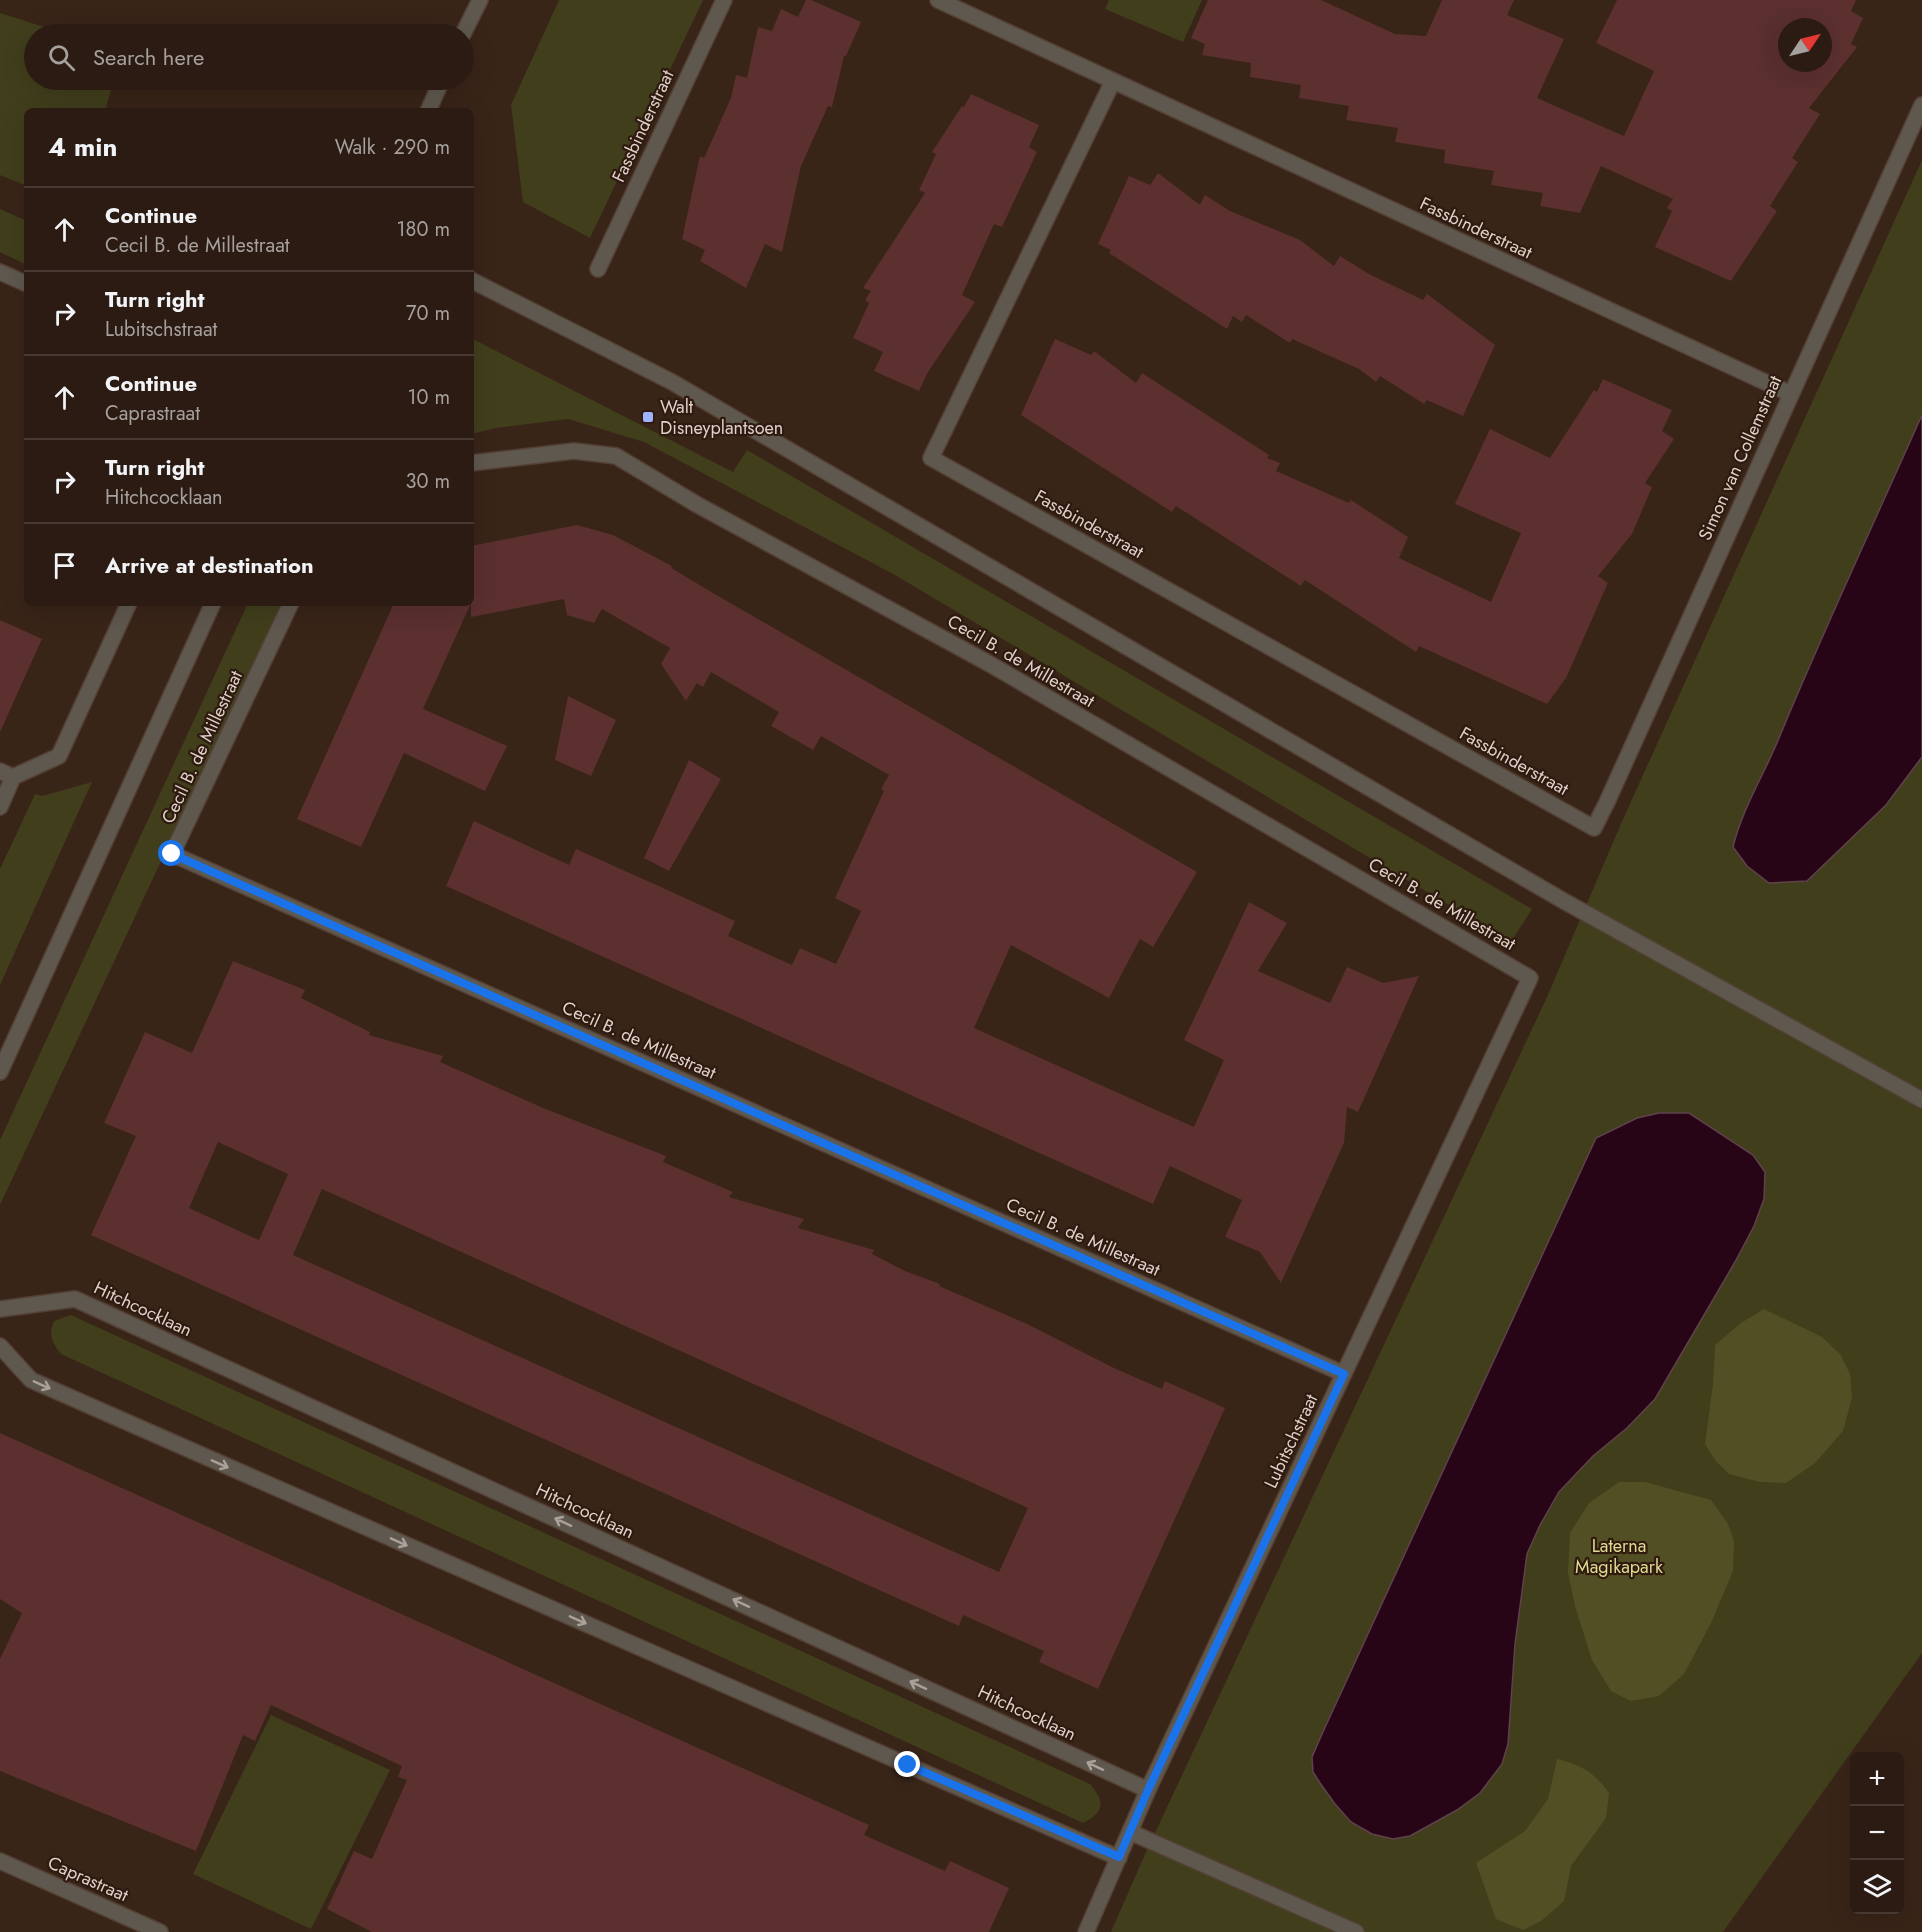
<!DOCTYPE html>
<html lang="en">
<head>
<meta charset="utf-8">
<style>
  :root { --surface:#2b1b12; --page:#372820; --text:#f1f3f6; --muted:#a6a19f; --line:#473932 }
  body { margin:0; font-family:Jost,sans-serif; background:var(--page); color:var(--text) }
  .controls { position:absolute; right:18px; bottom:18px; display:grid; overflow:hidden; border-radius:9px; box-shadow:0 6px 24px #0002 }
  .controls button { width:54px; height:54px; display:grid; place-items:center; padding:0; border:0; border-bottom:2px solid var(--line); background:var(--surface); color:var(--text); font:30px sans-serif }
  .compass { position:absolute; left:1778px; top:18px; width:54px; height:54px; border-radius:50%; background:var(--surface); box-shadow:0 6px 24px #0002; rotate:55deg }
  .stop { position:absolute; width:18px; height:18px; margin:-14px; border:4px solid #1a73e8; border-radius:50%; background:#fff }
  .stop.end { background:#1a73e8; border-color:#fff; box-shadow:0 2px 6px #0008 }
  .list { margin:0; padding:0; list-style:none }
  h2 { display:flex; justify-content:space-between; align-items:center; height:78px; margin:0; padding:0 24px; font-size:26px }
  h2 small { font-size:20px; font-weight:400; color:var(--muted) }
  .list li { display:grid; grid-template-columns:39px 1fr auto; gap:18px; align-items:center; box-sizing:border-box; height:84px; padding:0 24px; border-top:2px solid var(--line) }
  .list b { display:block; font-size:22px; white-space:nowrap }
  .list p { margin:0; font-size:20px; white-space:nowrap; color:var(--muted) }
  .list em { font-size:20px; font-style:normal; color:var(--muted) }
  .icon { flex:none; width:33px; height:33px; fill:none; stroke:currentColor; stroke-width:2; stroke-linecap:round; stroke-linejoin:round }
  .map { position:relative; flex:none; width:1922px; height:1932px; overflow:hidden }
  .search { position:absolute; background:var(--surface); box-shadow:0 6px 24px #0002; left:24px; top:24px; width:450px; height:66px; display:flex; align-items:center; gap:15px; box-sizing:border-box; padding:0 21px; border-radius:33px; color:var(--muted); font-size:22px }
  .panel { position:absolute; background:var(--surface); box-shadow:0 6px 24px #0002; left:24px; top:108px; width:450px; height:498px; border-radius:9px }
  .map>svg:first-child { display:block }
  .green { fill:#413e1c }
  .forest { fill:#534f24 }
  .water { fill:#280516; stroke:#5f424c; stroke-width:1.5 }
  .building { fill:#5b302f; fill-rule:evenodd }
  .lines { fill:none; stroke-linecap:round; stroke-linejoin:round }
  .lane-casing { stroke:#544034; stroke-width:18 }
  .street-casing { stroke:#544034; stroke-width:18 }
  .lane { stroke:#5f584f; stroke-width:15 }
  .street { stroke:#5f584f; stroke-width:15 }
  .oneway { stroke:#aca199 }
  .route { stroke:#1a73e8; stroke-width:8 }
  .poi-dot { fill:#9eb4fd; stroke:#2e1a0f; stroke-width:2 }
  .labels { text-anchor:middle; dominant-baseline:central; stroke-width:4.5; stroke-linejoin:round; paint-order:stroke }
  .street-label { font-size:18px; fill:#dfd1ca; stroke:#2e1a0f }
  .poi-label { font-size:18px; fill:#dfd1ca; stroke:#2e1a0f; text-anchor:start }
  .park-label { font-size:18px; fill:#e0da91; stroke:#2e1a0f }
</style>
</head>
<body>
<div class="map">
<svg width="1922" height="1932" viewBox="0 0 1922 1932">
  <rect width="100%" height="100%" fill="#392418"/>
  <path class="green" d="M559,0h144l-113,238 -67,-36 -12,-97z
    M1109,0h93l-19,42 -78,-33z
    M0,13l66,21h-32v46h80l-9,31h-78v75l-27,-11z
    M1922,160v1493l-199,279h-612l35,-80 401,-855 76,-178z
    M0,209l27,12v44l-27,-13z
    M471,338l262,134 14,-22 785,459 -21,33 -616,-367 -251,-133 -76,-23 -72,9 -25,6z
    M248,603h34l-282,602v-65z
    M92,782l-92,203v-116l35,-75 7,2z
    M71,1315l1019,469c15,18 15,28 -7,39l-1022,-469c-9,-12 -13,-19 -7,-33z
    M271,1715l119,55 -79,159 -118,-55z"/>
  <path class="forest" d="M1764,1309l58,28 18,17 10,20 2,24 -9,33 -28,32 -29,20 -26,-1 -31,-8 -14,-14 -10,-16 8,-60 2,-39 26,-22z
    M1619,1482h26l66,18 17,24 6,17 -1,30 -22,52 -27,51 -25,22 -28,5 -20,-10 -19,-31 -17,-54 -7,-33 2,-40 19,-30z
    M1557,1759c24,6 37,13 52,34l-3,25 -35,48 -7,35 -23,20 -18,9 -27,-11 -20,-56 49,-32 23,-32z"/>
  <path class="water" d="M1922,415v342l-36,48 -79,76 -38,2 -22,-17 -14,-19c9,-38 31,-72 46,-109 45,-109 95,-215 143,-323z
    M1659,1113h30l64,42 12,17 -1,27 -10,27 -19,36 -80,137 -28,29 -34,28 -34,36 -19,33 -13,29 -12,90 -7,100 -6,20 -22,29 -23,17 -47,26 -17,3 -21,-5 -21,-12 -16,-18 -15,-21 -7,-11 -1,-15 10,-23 274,-596 41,-20z"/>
  <path class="building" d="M806,0h5l50,22 -15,34h-2l-12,51 -4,-1 -27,60 -19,86 -17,-8 -19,44 -46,-27 5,-11 -23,-11 18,-83 4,2 27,-60 5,-23 11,3 11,-51 14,4 9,-22 17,8z
    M1208,0h113l74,34 31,2 16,-36h72l-7,15 57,24 -27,59 87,38 30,-65 -58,-28 21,-43h239l-5,11 12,7 -12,26 6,3 -48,61 11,6 -28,44 6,4 -28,44 7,5 -46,70 -76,-34 17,-36 -5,-3 6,-9 -72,-33 -21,47 -40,-7 3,-13 -52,-8 3,-14 -50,-8 1,-13 -50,-8 3,-14 -52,-8 3,-14 -50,-8 2,-13 -51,-8 1,-14 -49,-8 3,-11 -14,-6zM1787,27h36v36h-36z
    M971,94l68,31 -10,22 8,5 -35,75 -8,-3 -32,71 13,7 -47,70 -9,19 -45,-20 9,-19 -30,-14 16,-35 -4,-3 6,-9 -8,-3 62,-95 -6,-3 17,-36 -4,-2 30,-46 2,1z
    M1158,173l42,32 5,-10 25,16 70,29 34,26 6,-10 29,18 54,26 4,-6 68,51 -32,71 -36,-16 -3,4 -44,-28 -4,6 -17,-13 -67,-30 -2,4 -44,-28 -4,7 -9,-6 -6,13 -118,-76 2,-3 -13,-6 31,-68 21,9z
    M1055,339l36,16 3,-4 42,32 6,-10 127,82 -2,3 13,5 -4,8 73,32 2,-3 57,37 -9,21 92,44 30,-69 -66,-29 35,-75 60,29 44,-68 3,2 6,-13 69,31 -10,21 12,8 -29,44 7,4 -20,47 -34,42 10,7 -42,95 -19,26 -128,-58 -3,6 -111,-72 -4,6 -125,-80 -4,6 -151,-97z
    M577,525l36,10 59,31 -1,2 54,32 472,272 -44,75 -13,-8 -31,59 -98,-53 -37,83 220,99 30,-67 -40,-20 65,-138 38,21 -29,48 72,32 17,-36 36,16 36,-7 -61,136 -11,-5 -3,36 -63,140 -21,-31 -35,-15 17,-37 -72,-34 -17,38 -707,-318 28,-65 95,44 7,-16 96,43 63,29 -7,15 64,29 8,-17 36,16 25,-53 -26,-13 49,-107 -3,-2 8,-14 -68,-39 -8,14 -42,-24 8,-14 -68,-40 -8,15 -6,-4 -11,18 -25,-37 9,-16 -68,-39 -8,14 -27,-8 -3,-16 -93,18v-71z
    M394,603h77l-48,106 84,37 -22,45 -81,-38 -43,94 -64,-28z
    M0,620l42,19 -42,93z
    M568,696l48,24 -25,56 -36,-16z
    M689,760l32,19 -52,92 -25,-13z
    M233,961l72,29 -4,8 69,34 -1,3 74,21 -3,6 103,46 123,48 -3,6 70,30 -4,5 75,22 -6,9 76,22 -2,4 33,17 35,13 -1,2 86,37 91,46 46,20 3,-8 60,27 -127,281 -59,-27 5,-11 -81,-36 -4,11 -868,-391 45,-99 -32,-13 41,-91 47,21zM218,1142l70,32 -29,66 -70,-32zM322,1189l706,319 -29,64 -706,-317z
    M0,1433l869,392 -5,10 81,36 5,-10 59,27 -20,44h-617l-45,-23 27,-58 18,8 35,-79 -9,-3 4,-11 -131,-61 -16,36 -12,-6 -47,116 -196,-80v-112l22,-46 -22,-14z"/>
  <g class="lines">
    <defs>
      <path id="lane" d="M463,34l17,-34
        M428,111l14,-31
        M471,280l201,102 890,518 360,200
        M0,1072l213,-469"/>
      <path id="street" d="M938,0l853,394
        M1113,81l-182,377 663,370 13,-26 315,-697
        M598,269l126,-269
        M0,272l27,12
        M471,463l103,-12 42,5 80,48 292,159 542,315 -382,812 -62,142
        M291,603l-119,251 1172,520
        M0,771l13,6 -13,30
        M13,777l46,-21 70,-153
        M0,1309l75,-10 1073,491
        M0,1346l31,34 1088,478
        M1130,1832l226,100
        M0,1861l160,71"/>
    </defs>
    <use href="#lane" class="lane-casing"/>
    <use href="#street" class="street-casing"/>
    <use href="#lane" class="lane"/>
    <use href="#street" class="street"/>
  </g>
  <defs><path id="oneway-shaft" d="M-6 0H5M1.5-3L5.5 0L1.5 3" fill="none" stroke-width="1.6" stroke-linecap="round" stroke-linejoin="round" transform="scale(1.5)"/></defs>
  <g class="oneway">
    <use href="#oneway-shaft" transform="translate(42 1385) rotate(24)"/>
    <use href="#oneway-shaft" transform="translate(220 1464) rotate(24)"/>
    <use href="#oneway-shaft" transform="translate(563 1522) rotate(-155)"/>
    <use href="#oneway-shaft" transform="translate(399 1542) rotate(24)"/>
    <use href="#oneway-shaft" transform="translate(741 1603) rotate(-155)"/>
    <use href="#oneway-shaft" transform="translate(578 1620) rotate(24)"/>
    <use href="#oneway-shaft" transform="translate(918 1685) rotate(-155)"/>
    <use href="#oneway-shaft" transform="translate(1095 1766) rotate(-155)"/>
  </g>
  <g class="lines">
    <path class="route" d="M172,854l1172,520 -196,416 -29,67 -211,-92"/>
  </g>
  <rect class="poi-dot" x="642" y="411" width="12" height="12" rx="3"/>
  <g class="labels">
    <g class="street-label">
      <text transform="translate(643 126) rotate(-65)">Fassbinderstraat</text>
      <text transform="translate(1476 228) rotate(25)">Fassbinderstraat</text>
      <text transform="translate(1740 458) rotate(-66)">Simon van Collemstraat</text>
      <text transform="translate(1089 524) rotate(29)">Fassbinderstraat</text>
      <text transform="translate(1021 661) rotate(30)">Cecil B. de Millestraat</text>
      <text transform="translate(202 747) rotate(-65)">Cecil B. de Millestraat</text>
      <text transform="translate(1514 761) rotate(29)">Fassbinderstraat</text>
      <text transform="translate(1442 904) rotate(30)">Cecil B. de Millestraat</text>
      <text transform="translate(639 1040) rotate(24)">Cecil B. de Millestraat</text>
      <text transform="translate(1083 1237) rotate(24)">Cecil B. de Millestraat</text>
      <text transform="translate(143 1309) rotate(25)">Hitchcocklaan</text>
      <text transform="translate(1291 1441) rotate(-65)">Lubitschstraat</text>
      <text transform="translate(585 1511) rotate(25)">Hitchcocklaan</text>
      <text transform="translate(1027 1713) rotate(25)">Hitchcocklaan</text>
      <text transform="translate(88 1879) rotate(24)">Caprastraat</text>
    </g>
    <g class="poi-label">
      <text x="660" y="407">Walt<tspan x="660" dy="21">Disneyplantsoen</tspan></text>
    </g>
    <g class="park-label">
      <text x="1619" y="1546">Laterna<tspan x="1619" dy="21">Magikapark</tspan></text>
    </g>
  </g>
</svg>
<div class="controls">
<button>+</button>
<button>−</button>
<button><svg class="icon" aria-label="layers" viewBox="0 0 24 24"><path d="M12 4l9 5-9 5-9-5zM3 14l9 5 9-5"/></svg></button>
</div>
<svg class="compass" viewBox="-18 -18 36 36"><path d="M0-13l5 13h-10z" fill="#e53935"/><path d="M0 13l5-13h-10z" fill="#a6a19f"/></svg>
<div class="stop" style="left:172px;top:854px"></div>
<div class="stop end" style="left:908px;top:1765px"></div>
<div class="search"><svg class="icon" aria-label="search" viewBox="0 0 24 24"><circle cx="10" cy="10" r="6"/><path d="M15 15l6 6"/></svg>Search here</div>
<section class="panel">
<h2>4 min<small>Walk · 290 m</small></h2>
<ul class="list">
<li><svg class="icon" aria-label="ahead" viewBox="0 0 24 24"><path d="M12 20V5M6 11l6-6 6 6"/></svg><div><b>Continue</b><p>Cecil B. de Millestraat</p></div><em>180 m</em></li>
<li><svg class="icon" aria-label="right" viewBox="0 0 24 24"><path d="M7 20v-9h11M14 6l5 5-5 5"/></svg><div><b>Turn right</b><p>Lubitschstraat</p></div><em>70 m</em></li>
<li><svg class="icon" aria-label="ahead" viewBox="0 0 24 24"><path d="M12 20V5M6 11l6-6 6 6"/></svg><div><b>Continue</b><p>Caprastraat</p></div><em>10 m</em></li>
<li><svg class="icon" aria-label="right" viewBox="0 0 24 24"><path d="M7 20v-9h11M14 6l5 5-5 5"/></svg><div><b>Turn right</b><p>Hitchcocklaan</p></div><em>30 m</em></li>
<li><svg class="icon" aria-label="arrive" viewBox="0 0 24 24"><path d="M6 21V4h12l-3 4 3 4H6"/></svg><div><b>Arrive at destination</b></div></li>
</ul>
</section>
</div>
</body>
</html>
